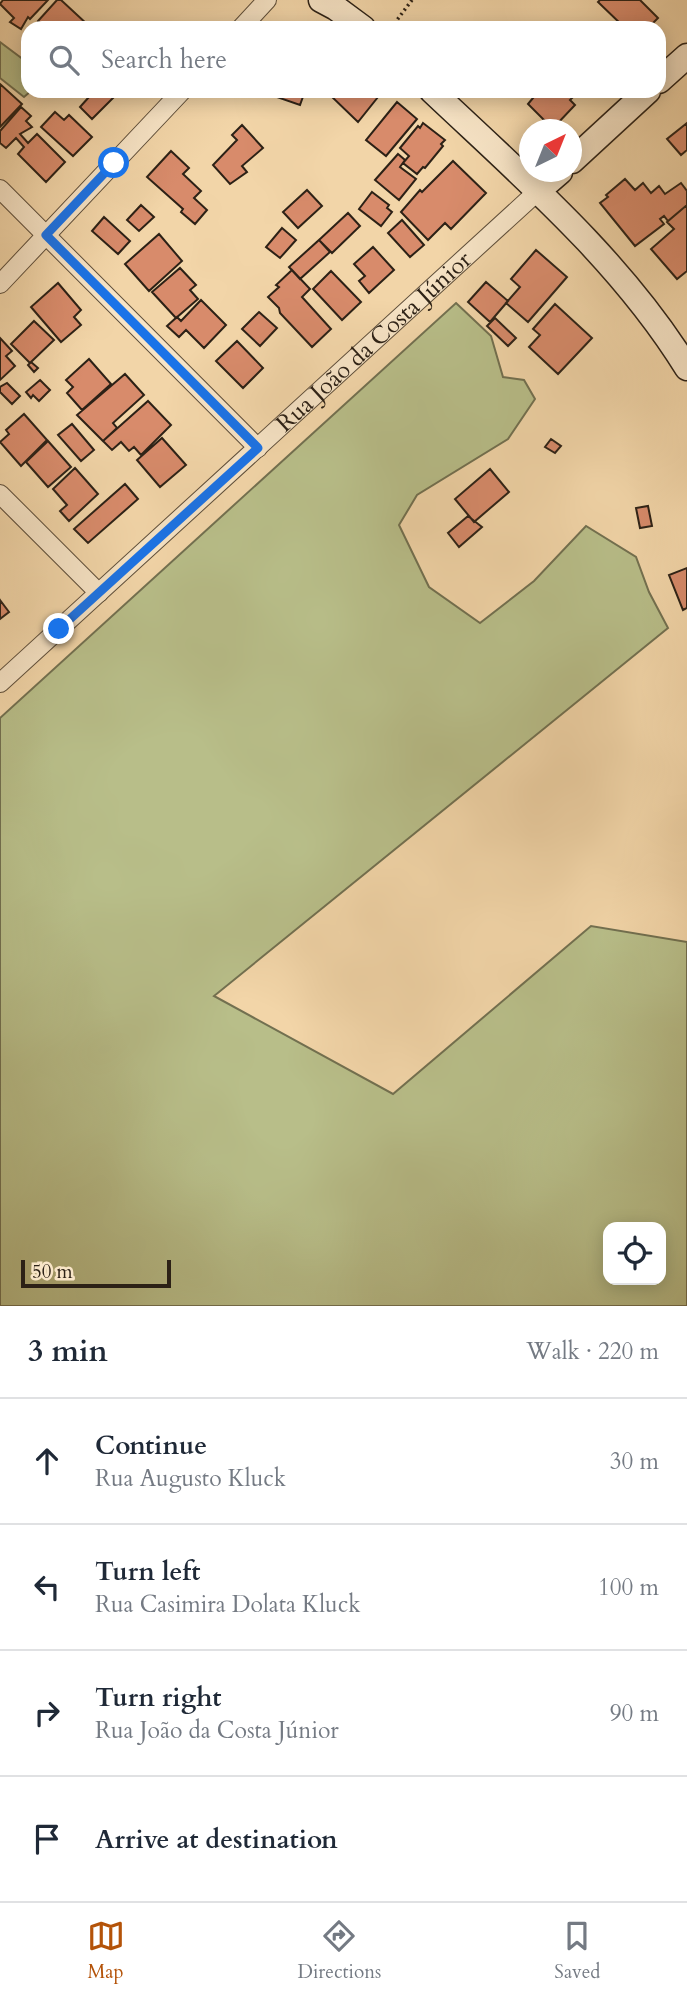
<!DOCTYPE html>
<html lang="en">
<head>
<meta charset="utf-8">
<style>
  :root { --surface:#fff; --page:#f2f2f3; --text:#1f2937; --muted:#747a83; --line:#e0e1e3; --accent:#b45309 }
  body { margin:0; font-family:Cardo,serif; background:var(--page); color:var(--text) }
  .controls { position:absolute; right:21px; bottom:21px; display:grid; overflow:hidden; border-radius:14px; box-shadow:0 4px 18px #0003 }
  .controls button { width:63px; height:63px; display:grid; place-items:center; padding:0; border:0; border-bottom:2px solid var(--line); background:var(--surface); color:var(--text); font:35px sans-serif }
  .compass { position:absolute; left:519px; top:119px; width:63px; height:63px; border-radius:50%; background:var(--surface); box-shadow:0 4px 18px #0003; rotate:43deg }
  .scale { position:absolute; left:21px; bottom:18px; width:150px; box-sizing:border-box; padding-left:7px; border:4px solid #2c2116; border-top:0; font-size:19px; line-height:24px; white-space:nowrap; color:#2c2116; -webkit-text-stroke:5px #f7e4c6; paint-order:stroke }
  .stop { position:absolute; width:21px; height:21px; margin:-16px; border:5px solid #1a73e8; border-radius:50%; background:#fff }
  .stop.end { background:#1a73e8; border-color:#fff; box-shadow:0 2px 7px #0008 }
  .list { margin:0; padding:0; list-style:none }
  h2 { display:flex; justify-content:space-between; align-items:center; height:91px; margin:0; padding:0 28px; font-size:30px }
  h2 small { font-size:23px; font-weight:400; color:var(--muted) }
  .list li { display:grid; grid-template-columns:46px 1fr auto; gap:21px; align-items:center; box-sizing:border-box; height:126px; padding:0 28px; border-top:2px solid var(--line) }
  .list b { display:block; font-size:26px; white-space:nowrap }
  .list p { margin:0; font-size:23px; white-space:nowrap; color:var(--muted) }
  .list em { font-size:23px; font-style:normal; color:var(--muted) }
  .icon { flex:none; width:38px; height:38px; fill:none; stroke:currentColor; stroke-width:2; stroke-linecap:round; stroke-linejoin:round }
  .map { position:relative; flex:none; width:687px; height:1306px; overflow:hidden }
  .search { position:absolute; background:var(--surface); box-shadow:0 4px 18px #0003; left:21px; right:21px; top:21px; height:77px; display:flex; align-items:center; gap:18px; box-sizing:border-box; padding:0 24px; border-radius:21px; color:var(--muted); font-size:26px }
  .sheet { height:595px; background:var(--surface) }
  nav { display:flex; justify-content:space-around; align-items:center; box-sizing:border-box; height:98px; border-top:2px solid var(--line); background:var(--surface); font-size:19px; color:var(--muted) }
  nav a { display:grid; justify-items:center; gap:4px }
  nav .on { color:var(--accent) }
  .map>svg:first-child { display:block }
  .green { fill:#b8be89; stroke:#727050; stroke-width:2; fill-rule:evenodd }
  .building { fill:#d88b6b; stroke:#2c2116; stroke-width:2 }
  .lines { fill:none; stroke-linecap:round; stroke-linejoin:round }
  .street-casing { stroke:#5e4e3a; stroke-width:20 }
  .secondary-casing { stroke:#2c2116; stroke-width:27 }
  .path { stroke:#2c2116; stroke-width:3.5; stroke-dasharray:2 3.5; stroke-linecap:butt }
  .street { stroke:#f7e4c6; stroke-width:18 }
  .secondary { stroke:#f7e4c6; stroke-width:24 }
  .route { stroke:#1a73e8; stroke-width:9 }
  .labels { text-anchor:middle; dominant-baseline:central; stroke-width:6; stroke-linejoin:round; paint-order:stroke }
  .street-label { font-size:24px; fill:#2c2116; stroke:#f7e4c6 }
</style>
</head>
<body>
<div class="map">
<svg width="687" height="1306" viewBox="0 0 687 1306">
  <rect width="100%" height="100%" fill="#f2d5a8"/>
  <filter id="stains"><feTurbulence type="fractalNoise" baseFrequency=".00286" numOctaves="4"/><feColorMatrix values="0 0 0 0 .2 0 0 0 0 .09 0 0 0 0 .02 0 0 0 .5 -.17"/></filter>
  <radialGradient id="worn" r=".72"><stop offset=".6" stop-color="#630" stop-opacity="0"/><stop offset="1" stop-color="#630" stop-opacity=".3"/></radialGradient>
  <path class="green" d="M0,42l28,21v28h3l-7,6 -24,-19z
    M456,303l35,33 12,41 21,3 11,19 -27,40 -91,56 -18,30 30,62 51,36 54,-42 52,-55 50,31 13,35 19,36 -454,368 179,98 198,-168 96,16v364h-687v-588zM661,1227v53h-53v-53z"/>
  <path class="building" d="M3,0h45l-18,19 -2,-2 -7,12 -11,-7 4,-4 -14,-14z
    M57,0h4l27,25 -3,3h-50l5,-5 -2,-2z
    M600,0h40l18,18 -10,10h-23l-27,-26z
    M0,84l22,20 -22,23z
    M82,91h26l6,6 -22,22 -12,-12 9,-10z
    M269,91h36l-5,14 -32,-11z
    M335,91h35l8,6 -20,25 -27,-26z
    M525,91h54l-9,9 5,5 -18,19h-9l-20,-20 5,-6z
    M397,102l20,17 -31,37 -20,-16z
    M21,107l10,9 -5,5 6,6 -12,7 8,9 9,-9 28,28 -19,20 -28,-28 6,-7 -8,-9 -10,10 -6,-5v-12z
    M55,112l9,8 5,-5 23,22 -19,19 -32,-29z
    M423,123l22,17 -4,4 2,2 -18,22 -2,-1 -6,7 -14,-11 6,-7 -9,-8 18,-22 2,2z
    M687,123v27l-6,5 -14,-16z
    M242,125l21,23 -21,18 5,6 -17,12 -17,-19 24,-25 -5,-5z
    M171,151l18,17 -6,6 18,17 -7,7 13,12 -12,14 -14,-12 2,-3 -36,-32z
    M398,154l7,6 -5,7 16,12 -17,21 -24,-20z
    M453,161l33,32 -35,36 -6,-6 -17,17 -27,-28 19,-22 2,2z
    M625,179l10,11 8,-7 8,10 8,-7 6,8 16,-11 6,8v14l-19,16 -4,-5 -4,3 4,5 -29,22 -35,-43 8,-6 -2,-2z
    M307,190l15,16 -24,22 -15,-16z
    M372,192l17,13 -2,3 5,4 -11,14 -22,-17z
    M141,205l13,12 -15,14 -12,-11z
    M687,205v66l-10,8 -26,-30 23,-20 -7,-7z
    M348,213l12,13 -28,27 -13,-13z
    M104,217l26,24 -12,13 -26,-23z
    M402,220l22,25 -14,12 -22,-24z
    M282,228l14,12 -16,18 -14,-11z
    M159,234l23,27 -33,30 -24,-27z
    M319,240l11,12 -30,27 -11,-12z
    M373,247l21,23 -25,23 -10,-12 6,-5 -11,-12z
    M536,250l31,27 -39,45 -22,-19 14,-16 -9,-8z
    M180,268l16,17 -6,5 8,9 -22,19 -24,-26z
    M292,270l18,19 -8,8 29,32 -19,18 -32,-34 -1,-5 -11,-11 11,-10 -3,-2z
    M331,271l30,31 -19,18 -29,-31z
    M486,282l22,19 -18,21 -22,-20z
    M58,283l23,27 -7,7 7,8 -20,17 -30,-35z
    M201,300l25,25 -22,23 -18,-18 -7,7 -12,-11 10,-9 4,4z
    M555,304l37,34 -34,36 -29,-27 11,-12 -7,-6z
    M259,312l18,16 -17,18 -18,-17z
    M495,318l21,20 -8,8 -21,-20z
    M34,321l20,19 -23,22 7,6 -4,4 -6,-7 2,-2 -19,-19z
    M0,338l12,13 -6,5 9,10 -15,14z
    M237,341l26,27 -20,20 -27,-27z
    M89,359l22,25 -29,26 -15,-17 6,-6 -7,-7z
    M125,374l19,21 -31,28 4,5 -14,13 -26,-26z
    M40,380l10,10 -11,11 -6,-6 -2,3 -5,-6z
    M7,383l13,13 -8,8 -12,-12v-5z
    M148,401l23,24 -30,30 -7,-8 -5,4 -8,-9 -9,8 -9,-9z
    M24,414l23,26 -26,26 -21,-24 9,-8 -3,-4z
    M72,424l22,26 -13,11 -23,-26z
    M162,438l24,27 -26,22 -23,-27z
    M551,439l10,7 -6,7 -10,-6z
    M48,441l23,26 -23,20 -22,-25z
    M75,468l23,26 -29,27 -9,-10 7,-6 -14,-16z
    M490,469l19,23 -35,30 -19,-23z
    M125,484l13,15 -50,44 -14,-14z
    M648,506l4,20 -12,2 -4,-20z
    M468,516l14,11 -23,20 -11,-14z
    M687,568v40l-4,2 -14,-35z
    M0,600l9,12 -9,7z"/>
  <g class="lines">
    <defs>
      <g id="street">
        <path d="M241,28l26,-28"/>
        <path d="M0,189l258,259"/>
        <path d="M0,284l182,-193"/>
        <path d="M0,494l99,99"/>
        <path id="s1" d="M0,683l538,-492"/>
      </g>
      <path id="secondary" d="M321,0l15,8 27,20
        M659,81l28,-25
        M432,91c91,86 189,170 255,277
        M572,161l76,-70
        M538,191l22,-19"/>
    </defs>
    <use href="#street" class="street-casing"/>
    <use href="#secondary" class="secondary-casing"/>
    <path class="path" d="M391,28l21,-28"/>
    <use href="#street" class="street"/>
    <use href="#secondary" class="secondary"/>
  </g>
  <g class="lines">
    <path class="route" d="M59,629l199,-181 -212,-213 68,-72"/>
  </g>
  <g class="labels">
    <g class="street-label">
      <text stroke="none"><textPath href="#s1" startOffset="506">Rua João da Costa Júnior</textPath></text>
    </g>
  </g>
  <rect width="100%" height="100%" filter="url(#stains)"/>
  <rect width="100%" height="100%" fill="url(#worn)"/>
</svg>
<div class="controls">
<button><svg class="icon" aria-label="locate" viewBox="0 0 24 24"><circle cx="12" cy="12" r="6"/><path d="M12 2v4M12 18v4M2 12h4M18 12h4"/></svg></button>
</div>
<svg class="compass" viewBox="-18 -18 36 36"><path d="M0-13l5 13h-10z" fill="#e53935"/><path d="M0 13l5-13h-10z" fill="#747a83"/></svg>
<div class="scale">50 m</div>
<div class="stop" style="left:114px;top:163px"></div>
<div class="stop end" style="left:59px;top:629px"></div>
<div class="search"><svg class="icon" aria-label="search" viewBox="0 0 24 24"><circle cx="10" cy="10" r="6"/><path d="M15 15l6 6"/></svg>Search here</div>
</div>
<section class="sheet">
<h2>3 min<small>Walk · 220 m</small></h2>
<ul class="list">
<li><svg class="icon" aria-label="ahead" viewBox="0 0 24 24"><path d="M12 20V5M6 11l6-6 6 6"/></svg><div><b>Continue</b><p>Rua Augusto Kluck</p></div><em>30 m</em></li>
<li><svg class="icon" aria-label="left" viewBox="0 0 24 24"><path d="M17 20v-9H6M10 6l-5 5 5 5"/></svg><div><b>Turn left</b><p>Rua Casimira Dolata Kluck</p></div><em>100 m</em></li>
<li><svg class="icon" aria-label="right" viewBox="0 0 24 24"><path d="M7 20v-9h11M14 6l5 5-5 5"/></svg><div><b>Turn right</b><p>Rua João da Costa Júnior</p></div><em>90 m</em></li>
<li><svg class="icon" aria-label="arrive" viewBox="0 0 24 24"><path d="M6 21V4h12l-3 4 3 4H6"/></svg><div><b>Arrive at destination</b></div></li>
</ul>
</section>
<nav>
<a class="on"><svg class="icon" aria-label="map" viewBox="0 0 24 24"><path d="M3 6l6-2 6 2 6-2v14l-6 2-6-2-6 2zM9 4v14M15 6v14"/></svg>Map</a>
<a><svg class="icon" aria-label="directions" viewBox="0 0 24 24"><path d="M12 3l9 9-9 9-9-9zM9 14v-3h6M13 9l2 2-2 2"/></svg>Directions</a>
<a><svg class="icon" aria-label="saved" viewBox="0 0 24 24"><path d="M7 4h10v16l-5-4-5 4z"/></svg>Saved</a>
</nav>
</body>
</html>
